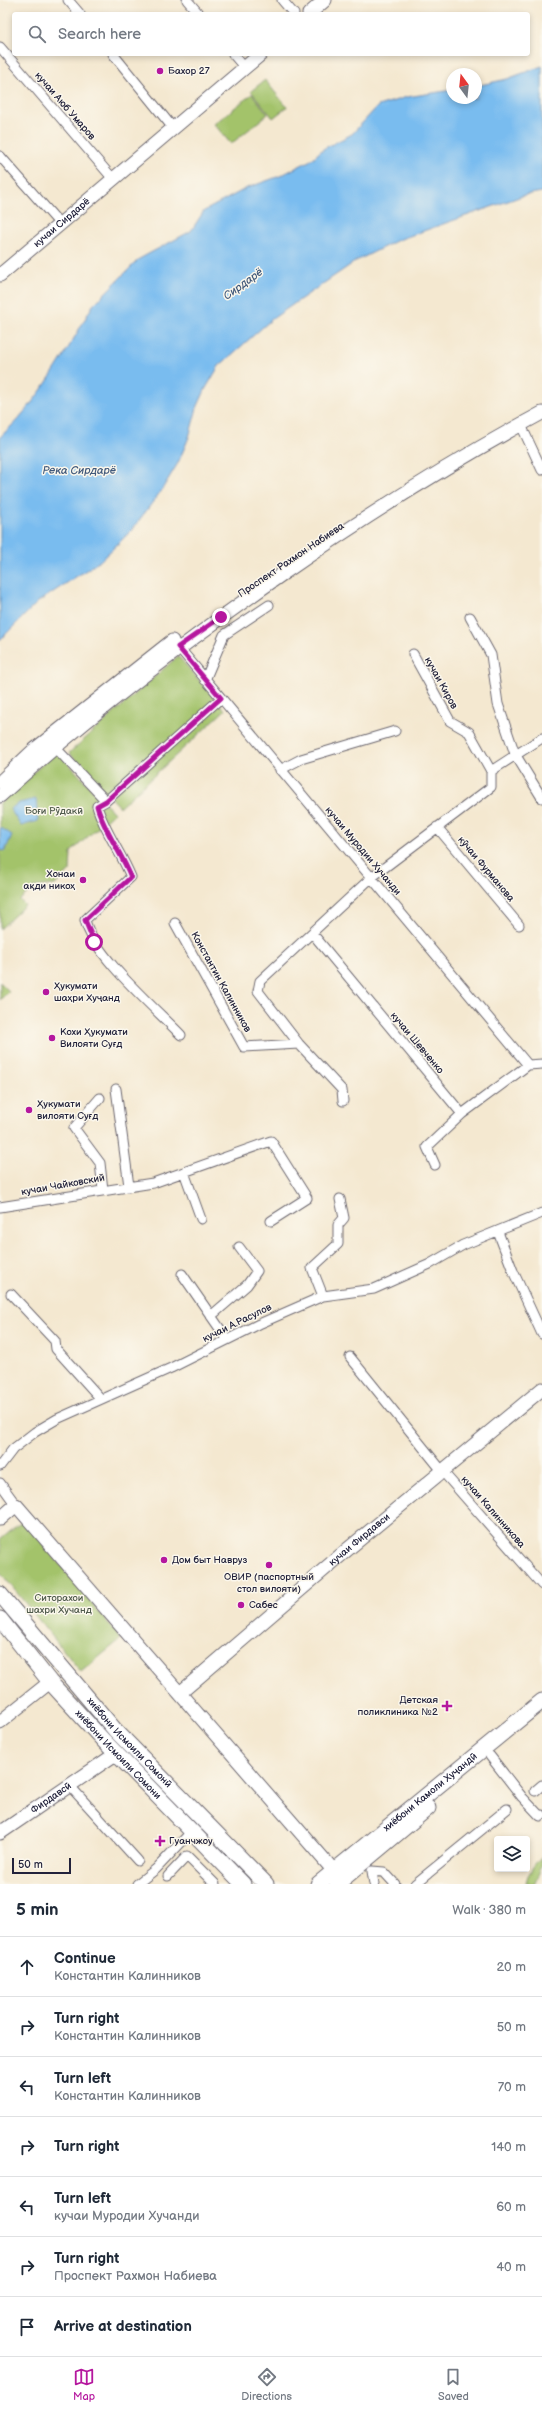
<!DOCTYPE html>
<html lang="en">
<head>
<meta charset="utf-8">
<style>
  :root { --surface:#fff; --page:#f6f6f7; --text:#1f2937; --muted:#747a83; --line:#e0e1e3; --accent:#b5179e }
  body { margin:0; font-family:"Balsamiq Sans",sans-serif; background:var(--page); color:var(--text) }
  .controls { position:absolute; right:12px; bottom:12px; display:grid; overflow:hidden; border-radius:4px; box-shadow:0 2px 6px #0003 }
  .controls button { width:36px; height:36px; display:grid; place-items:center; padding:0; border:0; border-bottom:1px solid var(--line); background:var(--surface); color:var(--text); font:20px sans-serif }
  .compass { position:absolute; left:446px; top:68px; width:36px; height:36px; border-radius:50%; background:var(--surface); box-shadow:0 2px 6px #0003; rotate:345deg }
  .scale { position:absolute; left:12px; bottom:10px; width:59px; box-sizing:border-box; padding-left:4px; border:2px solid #22223b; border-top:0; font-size:11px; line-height:14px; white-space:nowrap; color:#22223b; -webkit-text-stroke:3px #fbf7ec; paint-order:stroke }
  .stop { position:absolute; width:12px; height:12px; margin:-9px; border:3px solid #b5179e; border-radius:50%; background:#fff }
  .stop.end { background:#b5179e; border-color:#fff; box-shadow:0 1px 4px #0008 }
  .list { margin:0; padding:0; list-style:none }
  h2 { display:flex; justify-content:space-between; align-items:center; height:52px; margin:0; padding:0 16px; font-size:17px }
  h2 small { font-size:13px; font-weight:400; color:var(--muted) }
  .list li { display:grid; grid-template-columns:26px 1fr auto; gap:12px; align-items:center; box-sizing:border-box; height:60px; padding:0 16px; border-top:1px solid var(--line) }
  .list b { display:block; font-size:15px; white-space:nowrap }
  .list p { margin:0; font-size:13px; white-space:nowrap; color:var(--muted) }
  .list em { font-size:13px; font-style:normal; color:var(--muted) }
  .icon { flex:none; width:22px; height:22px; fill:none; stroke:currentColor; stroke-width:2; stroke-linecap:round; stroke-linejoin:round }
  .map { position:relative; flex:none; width:542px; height:1884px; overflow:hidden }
  .search { position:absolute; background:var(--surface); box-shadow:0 2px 6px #0003; left:12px; right:12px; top:12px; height:44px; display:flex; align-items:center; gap:10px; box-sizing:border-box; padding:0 14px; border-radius:4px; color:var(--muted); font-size:15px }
  .sheet { height:472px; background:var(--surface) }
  nav { display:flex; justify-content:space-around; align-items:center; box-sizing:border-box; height:56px; border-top:1px solid var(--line); background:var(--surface); font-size:11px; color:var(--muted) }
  nav a { display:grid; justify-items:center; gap:2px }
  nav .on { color:var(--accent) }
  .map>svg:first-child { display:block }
  .green { fill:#a3c36b; stroke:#627253 }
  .water { fill:#79bcef; stroke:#4e6f95 }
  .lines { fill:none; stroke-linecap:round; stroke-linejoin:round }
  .street-casing { stroke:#6c676f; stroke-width:11 }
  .secondary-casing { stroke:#6c676f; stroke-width:15 }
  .primary-casing { stroke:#6c676f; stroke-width:17 }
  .street { stroke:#fff; stroke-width:9 }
  .secondary { stroke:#fff; stroke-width:13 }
  .primary { stroke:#fff; stroke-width:15 }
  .route { stroke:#b5179e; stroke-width:5 }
  .poi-dot { fill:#b5179e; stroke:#fbf7ec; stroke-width:1.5 }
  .labels { text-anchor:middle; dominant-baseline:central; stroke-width:3; stroke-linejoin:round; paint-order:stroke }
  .poi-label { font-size:10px; fill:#22223b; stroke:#fbf7ec; text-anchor:start }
  .street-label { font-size:10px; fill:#22223b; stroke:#fbf7ec }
  .park-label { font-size:10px; fill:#4f5a4c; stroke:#fbf7ec }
  .water-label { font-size:11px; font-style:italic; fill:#40587a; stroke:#fbf7ec }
</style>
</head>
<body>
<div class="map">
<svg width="542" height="1884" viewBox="0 0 542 1884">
  <rect width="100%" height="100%" fill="#fbf7ec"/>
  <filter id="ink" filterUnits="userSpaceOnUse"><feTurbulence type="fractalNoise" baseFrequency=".025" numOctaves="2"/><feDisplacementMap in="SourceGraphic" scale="8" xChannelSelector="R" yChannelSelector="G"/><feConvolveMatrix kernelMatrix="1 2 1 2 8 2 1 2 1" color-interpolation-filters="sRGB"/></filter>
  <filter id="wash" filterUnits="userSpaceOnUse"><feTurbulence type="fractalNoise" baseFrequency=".012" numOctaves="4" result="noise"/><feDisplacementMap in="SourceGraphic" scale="16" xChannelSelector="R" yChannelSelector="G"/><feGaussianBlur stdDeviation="0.9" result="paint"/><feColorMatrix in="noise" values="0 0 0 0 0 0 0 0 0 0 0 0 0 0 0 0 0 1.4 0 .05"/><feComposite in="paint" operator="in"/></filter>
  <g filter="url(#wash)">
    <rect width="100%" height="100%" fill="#f4e8d0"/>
    <path class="green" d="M265,80l22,27 -14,11 -22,-27z
      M252,94l16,20 -37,30 -17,-20z
      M178,656l47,54 -105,97 -51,-54z
      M57,751l57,62 -43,39 -1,19 -15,14 -21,2 -14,13 5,5 -25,24v-126z
      M0,982l9,9 -9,9z
      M24,1520l97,119 -40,33 -81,-100v-32z
      M542,1856v10l-8,18h-8c2,-11 8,-20 16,-28z"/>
    <path class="water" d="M542,66v126l-17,3 -127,45 -42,21 -84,58 -53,47 -13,22 -9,20 -8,29 -11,26 -17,28 -30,40 -31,30 -62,41 -38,38v-203c41,-37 66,-85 93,-132l46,-46 52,-28 13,-20 43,-23 33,-12 31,-16 12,-11 29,-15 26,-28 29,-9 45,-7v8h24v-12l31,-7z
      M36,799l2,22 -17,5 -11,-17 9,-6z
      M0,827l12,8 -7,16 -5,-1z"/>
  </g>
  <g filter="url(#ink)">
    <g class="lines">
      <defs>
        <path id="street" d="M68,0l12,14
          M187,0l12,14
          M282,0l12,14
          M0,47l114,133
          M113,54l60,74
          M233,54l12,14
          M0,156l60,68
          M521,425l21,45
          M470,617l21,38 7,49 17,50 27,44
          M176,644l352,421 14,-1
          M413,654l37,67 19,11 22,39 51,-33
          M205,680l19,-45 45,-30
          M54,746l52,55
          M280,770l21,-11 94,-28
          M437,827l82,98
          M175,923l69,124 55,-3
          M312,933l150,181 -35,33 8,18
          M181,1035c-26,-27 -88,-80 -96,-115l46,-43c-10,-25 -27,-46 -34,-71l9,-5 115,-103
          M116,1089l13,97
          M100,1098l-26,30 26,35 3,27
          M343,1101l-1,-11 -43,-46 -41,-53 2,-10 112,-104 119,-90v-16
          M462,1114l66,-49
          M184,1172l17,47
          M0,1207l153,-24 118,-42 36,57 -36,23
          M498,1232l15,39 29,63
          M182,1274l45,65
          M11,1294l44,47 1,8 45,50
          M323,1296l-11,-28 26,-24v-19l6,-7 -4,-19
          M211,1316l36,-31 10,-14 -18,-24
          M350,1357l93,115 99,113
          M0,1466l13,-17 22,-17 22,-13 114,-51 88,-44 64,-28 51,-7 56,-25 33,-19 79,-32
          M0,1483l16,22
          M490,1756l32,41 18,19 2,-1
          M69,1785l69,76
          M535,1791l7,-6
          M168,1876l19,-20 28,28
          M137,1884l19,-15 36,-38
          M374,1884l-2,-13 12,1 11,12
          M415,1884l92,-75"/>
        <g id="secondary">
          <path d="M309,14l16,-14"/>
          <path id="s1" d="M0,275l261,-221"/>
          <path d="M0,782l34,-32 138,-109"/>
          <path d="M0,796c87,-80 181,-151 278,-219 85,-59 173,-115 264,-164"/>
          <path d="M0,1519l16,-14 318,366"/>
          <path id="s2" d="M180,1693l168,-144 194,-160"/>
          <path d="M0,1722l50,-40"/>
          <path id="s3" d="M0,1833l117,-80"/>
        </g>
        <g id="primary">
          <path id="s4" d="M0,1594l115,136 151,154"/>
          <path id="s5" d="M0,1619l50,63 54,59 139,143"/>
          <path id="s6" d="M318,1884l224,-183"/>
          <path d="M337,1884l91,-76"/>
        </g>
      </defs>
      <use href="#street" class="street-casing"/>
      <use href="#secondary" class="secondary-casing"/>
      <use href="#primary" class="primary-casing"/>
      <use href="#street" class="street"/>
      <use href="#secondary" class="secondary"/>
      <use href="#primary" class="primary"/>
    </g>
  </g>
  <g class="lines" filter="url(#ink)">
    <path class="route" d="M94,942l-9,-22 46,-43c-10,-25 -27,-46 -34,-71l9,-5 115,-103 -43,-51 43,-30"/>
  </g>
  <g class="poi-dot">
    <circle cx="160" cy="71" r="4"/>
    <circle cx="83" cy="880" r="4"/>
    <circle cx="46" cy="992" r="4"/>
    <circle cx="52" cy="1038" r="4"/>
    <circle cx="29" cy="1110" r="4"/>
    <circle cx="164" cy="1560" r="4"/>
    <circle cx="269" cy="1565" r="4"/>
    <circle cx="241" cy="1605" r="4"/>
    <path d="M445 1700h4v4h4v4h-4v4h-4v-4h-4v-4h4z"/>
    <path d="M158 1835h4v4h4v4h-4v4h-4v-4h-4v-4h4z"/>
  </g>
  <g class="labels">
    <g class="poi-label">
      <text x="168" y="71">Бахор 27</text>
      <text x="75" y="874" text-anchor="end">Хонаи<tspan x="75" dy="12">ақди никоҳ</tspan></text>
      <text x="54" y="986">Ҳукумати<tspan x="54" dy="12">шаҳри Хуҷанд</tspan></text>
      <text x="60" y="1032">Кохи Ҳукумати<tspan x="60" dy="12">Вилояти Суғд</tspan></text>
      <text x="37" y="1104">Ҳукумати<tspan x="37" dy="12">вилояти Суғд</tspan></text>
      <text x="172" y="1560">Дом быт Навруз</text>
      <text x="269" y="1577" text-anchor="middle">ОВИР (паспортный<tspan x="269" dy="12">стол вилояти)</tspan></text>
      <text x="249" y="1605">Сабес</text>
      <text x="438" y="1700" text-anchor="end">Детская<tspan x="438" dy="12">поликлиника №2</tspan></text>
      <text x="169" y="1841">Гуанчжоу</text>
    </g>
    <g class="street-label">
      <text transform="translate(65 106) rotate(49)">кучаи Аюб Умаров</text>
      <text stroke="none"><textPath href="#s1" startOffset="81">кучаи Сирдарё</textPath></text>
      <text transform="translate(291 560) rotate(-34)">Проспект Рахмон Набиева</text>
      <text transform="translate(441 683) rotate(61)">кучаи Киров</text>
      <text transform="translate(363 851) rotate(50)">кучаи Муродии Хучанди</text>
      <text transform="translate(486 869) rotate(50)">кӯчаи Фурманова</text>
      <text transform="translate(221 982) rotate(61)">Константин Калинников</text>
      <text transform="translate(417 1043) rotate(50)">кучаи Шевченко</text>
      <text transform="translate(63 1185) rotate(-10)">кучаи Чайковский</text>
      <text transform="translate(237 1323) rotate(-26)">кучаи А.Расулов</text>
      <text transform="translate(493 1512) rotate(49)">кучаи Калинникова</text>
      <text stroke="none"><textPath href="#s2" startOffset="236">кучаи Фирдавси</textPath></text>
      <text stroke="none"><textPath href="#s4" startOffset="197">хиёбони Исмоили Сомонӣ</textPath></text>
      <text stroke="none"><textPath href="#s5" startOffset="180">хиёбони Исмоили Сомони</textPath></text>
      <text stroke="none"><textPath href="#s6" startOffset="145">хиёбони Камоли Хуҷандӣ</textPath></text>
      <text stroke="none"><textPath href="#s3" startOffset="62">Фирдавсӣ</textPath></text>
    </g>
    <g class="park-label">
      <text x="54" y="811">Боғи Рӯдакӣ</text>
      <text x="59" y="1598">Ситорахои<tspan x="59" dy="12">шахри Хучанд</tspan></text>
    </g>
    <g class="water-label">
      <text transform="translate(243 284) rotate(-36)">Сирдарё</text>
      <text x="79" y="470">Река Сирдарё</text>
    </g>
  </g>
</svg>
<div class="controls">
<button><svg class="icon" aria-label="layers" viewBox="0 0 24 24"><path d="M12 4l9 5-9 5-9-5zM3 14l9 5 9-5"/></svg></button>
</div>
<svg class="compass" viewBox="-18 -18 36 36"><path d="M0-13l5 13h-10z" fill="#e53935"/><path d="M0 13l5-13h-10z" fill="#747a83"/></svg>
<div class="scale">50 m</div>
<div class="stop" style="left:94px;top:942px"></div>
<div class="stop end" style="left:221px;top:617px"></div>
<div class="search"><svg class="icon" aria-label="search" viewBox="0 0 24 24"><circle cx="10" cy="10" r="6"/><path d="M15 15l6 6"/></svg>Search here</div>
</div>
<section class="sheet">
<h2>5 min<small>Walk · 380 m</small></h2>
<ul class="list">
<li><svg class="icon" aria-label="ahead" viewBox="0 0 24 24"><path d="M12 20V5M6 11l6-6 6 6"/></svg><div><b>Continue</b><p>Константин Калинников</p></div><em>20 m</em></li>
<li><svg class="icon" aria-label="right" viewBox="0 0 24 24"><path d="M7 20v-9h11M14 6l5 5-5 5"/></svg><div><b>Turn right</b><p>Константин Калинников</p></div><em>50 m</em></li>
<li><svg class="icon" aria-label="left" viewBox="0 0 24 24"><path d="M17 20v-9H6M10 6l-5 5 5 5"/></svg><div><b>Turn left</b><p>Константин Калинников</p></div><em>70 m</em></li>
<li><svg class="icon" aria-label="right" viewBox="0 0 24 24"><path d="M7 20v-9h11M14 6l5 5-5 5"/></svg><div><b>Turn right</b></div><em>140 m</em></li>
<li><svg class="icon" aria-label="left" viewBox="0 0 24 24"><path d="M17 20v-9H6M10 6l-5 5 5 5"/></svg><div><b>Turn left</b><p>кучаи Муродии Хучанди</p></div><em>60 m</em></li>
<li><svg class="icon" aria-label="right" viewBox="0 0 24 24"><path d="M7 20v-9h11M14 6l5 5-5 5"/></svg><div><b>Turn right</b><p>Проспект Рахмон Набиева</p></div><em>40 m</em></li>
<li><svg class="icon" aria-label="arrive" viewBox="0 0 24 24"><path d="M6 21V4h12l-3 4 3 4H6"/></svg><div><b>Arrive at destination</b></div></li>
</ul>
</section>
<nav>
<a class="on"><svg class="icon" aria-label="map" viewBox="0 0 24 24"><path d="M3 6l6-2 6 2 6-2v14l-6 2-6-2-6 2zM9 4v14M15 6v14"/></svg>Map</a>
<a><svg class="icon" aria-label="directions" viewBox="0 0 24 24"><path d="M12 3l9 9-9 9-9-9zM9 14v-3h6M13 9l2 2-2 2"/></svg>Directions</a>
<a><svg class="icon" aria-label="saved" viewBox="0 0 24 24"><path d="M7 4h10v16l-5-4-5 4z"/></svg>Saved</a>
</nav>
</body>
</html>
